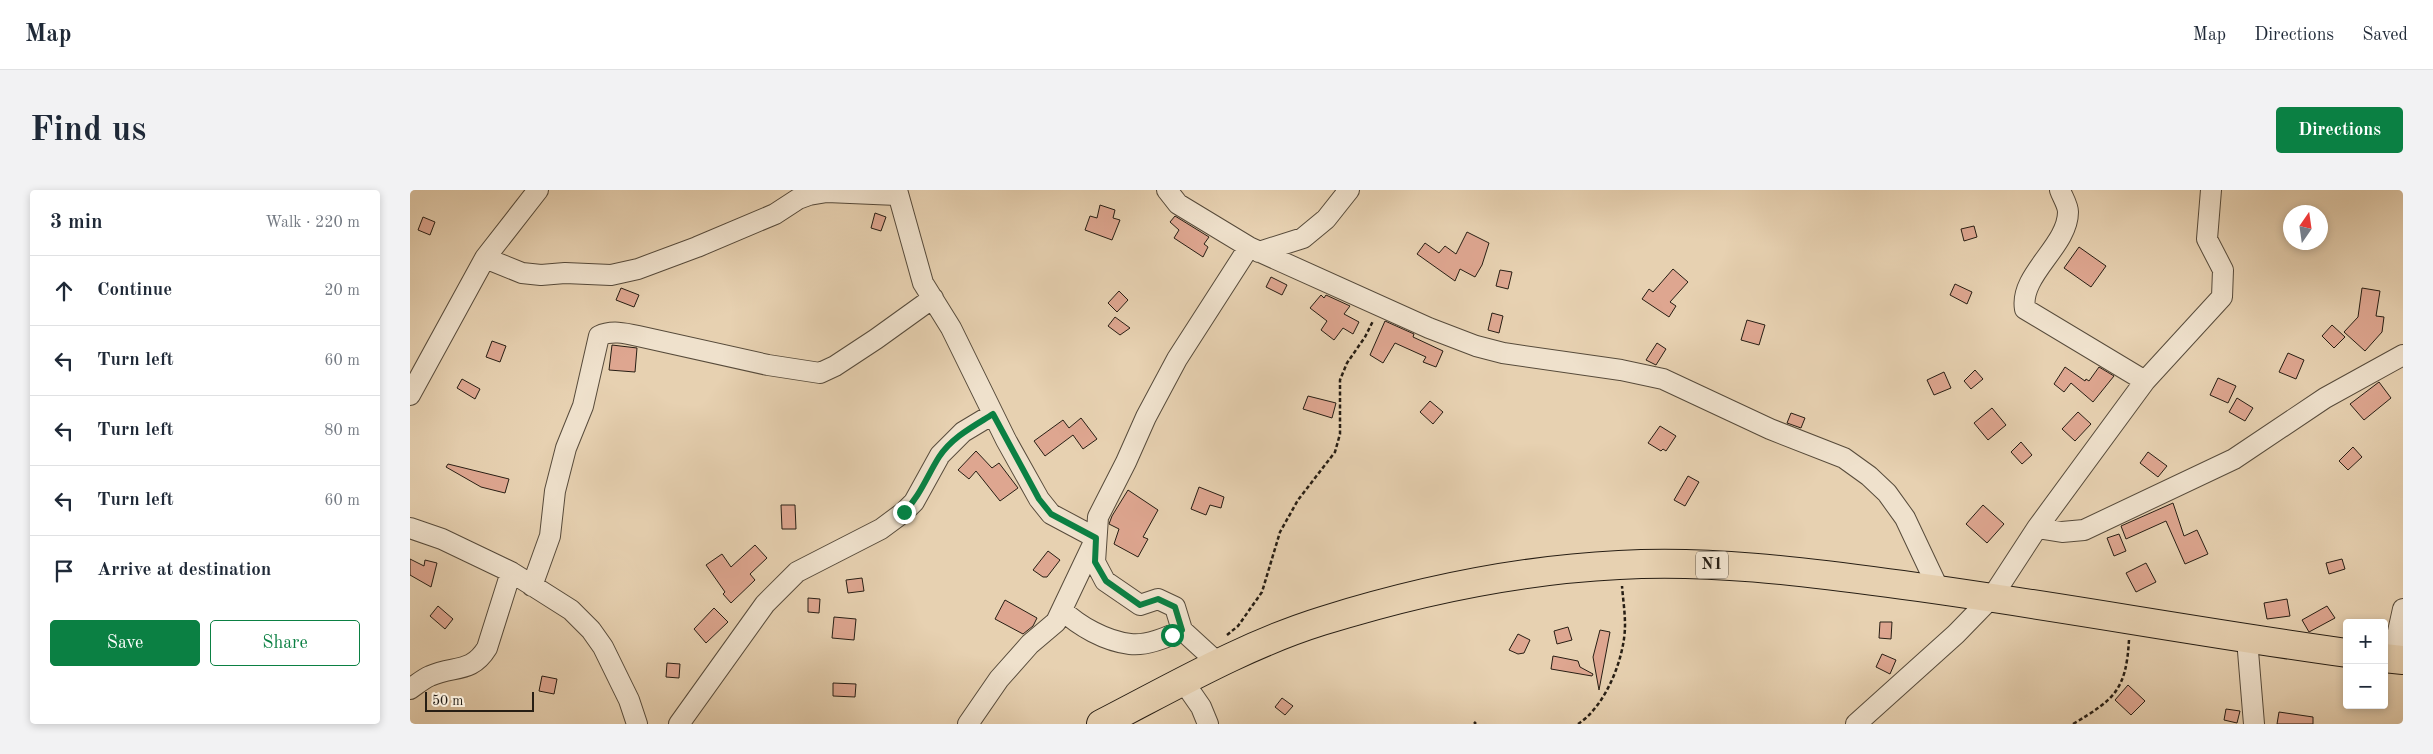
<!DOCTYPE html>
<html lang="en">
<head>
<meta charset="utf-8">
<style>
  :root { --surface:#fff; --page:#f2f2f3; --text:#1f2937; --muted:#747a83; --line:#e0e1e3; --accent:#0b8043 }
  body { margin:0; font-family:"Old Standard TT",serif; background:var(--page); color:var(--text) }
  .controls { position:absolute; right:15px; bottom:15px; display:grid; overflow:hidden; border-radius:5px; box-shadow:0 2px 8px #0003 }
  .controls button { width:45px; height:45px; display:grid; place-items:center; padding:0; border:0; border-bottom:1px solid var(--line); background:var(--surface); color:var(--text); font:25px sans-serif }
  .compass { position:absolute; left:1873px; top:15px; width:45px; height:45px; border-radius:50%; background:var(--surface); box-shadow:0 2px 8px #0003; rotate:13deg }
  .scale { position:absolute; left:15px; bottom:12px; width:109px; box-sizing:border-box; padding-left:5px; border:2px solid #271e14; border-top:0; font-size:14px; line-height:18px; white-space:nowrap; color:#271e14; -webkit-text-stroke:4px #efe1cc; paint-order:stroke }
  .stop { position:absolute; width:15px; height:15px; margin:-11px; border:4px solid #0b8043; border-radius:50%; background:#fff }
  .stop.end { background:#0b8043; border-color:#fff; box-shadow:0 1px 5px #0008 }
  .list { margin:0; padding:0; list-style:none }
  h2 { display:flex; justify-content:space-between; align-items:center; height:65px; margin:0; padding:0 20px; font-size:21px }
  h2 small { font-size:16px; font-weight:400; color:var(--muted) }
  .list li { display:grid; grid-template-columns:32px 1fr auto; gap:15px; align-items:center; box-sizing:border-box; height:70px; padding:0 20px; border-top:1px solid var(--line) }
  .list b { display:block; font-size:19px; white-space:nowrap }
  .list em { font-size:16px; font-style:normal; color:var(--muted) }
  .actions { display:flex; gap:10px; padding:15px 20px }
  .actions a { flex:1; padding:11px 0; border:1px solid var(--accent); border-radius:5px; text-align:center; font-size:18px; color:var(--accent) }
  .actions .main { background:var(--accent); color:#fff }
  .icon { flex:none; width:28px; height:28px; fill:none; stroke:currentColor; stroke-width:2; stroke-linecap:round; stroke-linejoin:round }
  .map { position:relative; flex:none; width:1993px; height:534px; overflow:hidden; border-radius:5px }
  header { display:flex; align-items:center; gap:30px; box-sizing:border-box; height:70px; padding:0 25px; background:var(--surface); border-bottom:1px solid var(--line) }
  header strong { font-size:24px }
  nav { display:flex; gap:28px; margin-inline-start:auto; font-size:18px }
  .intro { display:flex; align-items:center; justify-content:space-between; box-sizing:border-box; height:120px; padding:0 30px }
  h1 { margin:0; font-size:35px }
  .button { padding:12px 22px; border-radius:5px; background:var(--accent); color:#fff; font-size:18px; font-weight:700 }
  main { display:flex; gap:30px; padding:0 30px }
  aside { flex:1; background:var(--surface); border-radius:5px; box-shadow:0 2px 8px #0003 }
  .map>svg:first-child { display:block }
  .building { fill:#dea690; stroke:#271e14 }
  .lines { fill:none; stroke-linecap:round; stroke-linejoin:round }
  .minor-casing { stroke:#574b3b; stroke-width:22 }
  .highway-casing { stroke:#271e14; stroke-width:30 }
  .path { stroke:#271e14; stroke-width:2.5; stroke-dasharray:4 2.5; stroke-linecap:butt }
  .minor { stroke:#efe1cc; stroke-width:20 }
  .highway { stroke:#e7d1b1; stroke-width:28 }
  .route { stroke:#0b8043; stroke-width:6 }
  .labels { text-anchor:middle; dominant-baseline:central; stroke-width:5; stroke-linejoin:round; paint-order:stroke }
  .shield { fill:#efe1cc; stroke:#63584b; stroke-width:1 }
  .shield-label { font-size:16px; font-weight:bold; fill:#271e14 }
</style>
</head>
<body>
<header>
<strong>Map</strong>
<nav><a>Map</a><a>Directions</a><a>Saved</a></nav>
</header>
<div class="intro"><h1>Find us</h1><a class="button">Directions</a></div>
<main>
<aside>
<h2>3 min<small>Walk · 220 m</small></h2>
<ul class="list">
<li><svg class="icon" aria-label="ahead" viewBox="0 0 24 24"><path d="M12 20V5M6 11l6-6 6 6"/></svg><div><b>Continue</b></div><em>20 m</em></li>
<li><svg class="icon" aria-label="left" viewBox="0 0 24 24"><path d="M17 20v-9H6M10 6l-5 5 5 5"/></svg><div><b>Turn left</b></div><em>60 m</em></li>
<li><svg class="icon" aria-label="left" viewBox="0 0 24 24"><path d="M17 20v-9H6M10 6l-5 5 5 5"/></svg><div><b>Turn left</b></div><em>80 m</em></li>
<li><svg class="icon" aria-label="left" viewBox="0 0 24 24"><path d="M17 20v-9H6M10 6l-5 5 5 5"/></svg><div><b>Turn left</b></div><em>60 m</em></li>
<li><svg class="icon" aria-label="arrive" viewBox="0 0 24 24"><path d="M6 21V4h12l-3 4 3 4H6"/></svg><div><b>Arrive at destination</b></div></li>
</ul>
<div class="actions"><a class="main">Save</a><a>Share</a></div>
</aside>
<div class="map">
<svg width="1993" height="534" viewBox="0 0 1993 534">
  <rect width="100%" height="100%" fill="#e7d1b1"/>
  <filter id="stains"><feTurbulence type="fractalNoise" baseFrequency=".004" numOctaves="4"/><feColorMatrix values="0 0 0 0 .2 0 0 0 0 .09 0 0 0 0 .02 0 0 0 .5 -.17"/></filter>
  <radialGradient id="worn" r=".72"><stop offset=".6" stop-color="#630" stop-opacity="0"/><stop offset="1" stop-color="#630" stop-opacity=".3"/></radialGradient>
  <path class="building" d="M690,15l15,5 -2,8 7,2 -8,20 -27,-10 5,-14 7,2z
    M465,23l11,4 -5,14 -10,-3z
    M765,26l34,21 -5,7 4,3 -5,10 -29,-19 5,-8 -9,-8z
    M13,27l12,5 -5,13 -12,-5z
    M1564,36l3,11 -13,4 -3,-12z
    M1057,42l22,11 -7,22 -7,12 -15,-8 -5,12 -38,-27 8,-11 14,10 6,-7 11,8z
    M1669,57l27,19 -15,21 -27,-19z
    M1263,79l15,13 -18,20 6,4 -7,11 -27,-18 7,-10 4,3z
    M1090,80l12,2 -4,17 -12,-3z
    M861,87l16,8 -5,10 -16,-8z
    M1545,94l17,8 -5,12 -17,-9z
    M211,98l18,7 -5,12 -18,-7z
    M1952,98l18,3 -4,25 8,1 -2,15 -17,19 -21,-19 14,-15z
    M709,101l9,9 -11,12 -9,-9z
    M911,105l3,3 2,-3 24,11 -6,8 15,8 -6,12 -10,-6 -9,12 -13,-10 6,-9 -17,-13z
    M1082,123l11,3 -4,17 -11,-3z
    M705,127l15,11 -10,7 -12,-9z
    M1337,130l18,5 -6,20 -18,-5z
    M975,131l29,13 -1,3 30,14 -7,16 -13,-5 3,-5 -31,-14 -12,20 -13,-8z
    M1922,135l13,12 -11,11 -12,-12z
    M82,151l14,5 -6,16 -14,-5z
    M1247,153l9,6 -10,16 -10,-5z
    M202,155l25,3 -2,24 -26,-2z
    M1878,163l16,7 -8,19 -17,-7z
    M1655,177l20,14 1,-2 3,2 10,-14 15,9 -21,26 -22,-19 -7,9 -10,-8z
    M1565,180l8,9 -12,10 -7,-8z
    M1534,182l7,16 -17,7 -7,-15z
    M1808,188l18,8 -8,17 -18,-8z
    M52,189l18,10 -5,10 -18,-11z
    M1969,192l12,16 -27,22 -14,-16z
    M898,206l28,7 -4,15 -29,-9z
    M1827,208l16,10 -8,13 -16,-9z
    M1020,211l13,11 -10,12 -13,-12z
    M1582,218l14,17 -18,15 -14,-17z
    M1668,222l13,12 -16,17 -13,-12z
    M1381,223l14,5 -4,10 -14,-5z
    M671,228l16,21 -14,10 -10,-14 -28,21 -11,-15 29,-21 6,8z
    M1250,236l16,10 -10,15 -3,-2 -2,2 -13,-8z
    M1611,252l11,13 -10,9 -11,-12z
    M1943,257l9,10 -14,13 -9,-9z
    M566,261l16,17 7,-5 19,25 -18,13 -24,-30 -7,8 -11,-9z
    M1738,262l19,14 -9,11 -18,-14z
    M38,274l61,15 -4,14 -24,-6 -35,-20z
    M1278,286l11,6 -14,24 -11,-6z
    M789,297l25,10 -3,11 -11,-3 -4,10 -15,-6z
    M718,300l30,20 -15,27 5,2 -10,18 -24,-13 5,-15 -10,-5 3,-8z
    M1763,313l11,33 13,-6 11,24 -23,10 -19,-43 -40,18 -5,-13z
    M371,315h14l1,24h-14z
    M1573,315l21,19 -17,19 -21,-19z
    M1709,344l7,17 -12,5 -7,-18z
    M345,355l12,13 -17,16 5,6 -24,23 -8,-9 2,-2 -19,-27 16,-11 9,13z
    M638,361l12,9 -13,17h-4l-10,-7z
    M0,369l14,7 1,-6 12,3 -6,24 -21,-12z
    M1932,369l3,10 -16,5 -3,-11z
    M1736,373l10,19 -20,10 -10,-19z
    M452,388l2,13 -16,2 -2,-13z
    M398,408l12,1 -1,14 -11,-1z
    M1877,409l3,17 -23,3 -3,-16z
    M595,410l32,18 -4,8 -10,8 -28,-15z
    M28,416l15,13 -8,10 -15,-13z
    M1917,416l8,12 -26,14 -7,-12z
    M304,418l14,14 -22,21 -12,-14z
    M424,427l22,2 -2,21 -22,-2z
    M1470,432h12l-1,17 -12,-1z
    M1158,437l4,13 -15,4 -3,-13z
    M1190,440l10,2 -11,58 -6,-33z
    M1108,444l12,6 -6,13 -6,1 -9,-4z
    M1472,464l14,6 -6,14 -14,-7z
    M1143,466l25,5 2,6 13,7 -1,2 -41,-7z
    M257,473l13,1 -1,14 -13,-1z
    M132,486l15,3 -3,15 -15,-3z
    M423,493l23,1 -1,13 -22,-1z
    M1718,495l17,16 -14,14 -16,-15z
    M872,508l11,8 -8,9 -10,-8z
    M1816,519l14,2 -3,12 -13,-3z
    M1869,522l34,5v7h-36z"/>
  <g class="lines">
    <defs>
      <path id="minor" d="M487,0l26,93 28,45 55,112 33,59 12,15 45,24
        M757,0l11,14 71,43 180,81 47,18 27,7 118,17 42,9 107,50 74,29 25,18 18,17 18,25 34,72
        M1650,0c2,6 8,15 8,22 0,34 -49,63 -43,97l120,72
        M849,62l44,-14 23,-19 23,-29
        M75,68l37,15 19,2 24,-2 46,2 27,-6 59,-22 78,-33 23,-15 11,-4 18,-3 70,3
        M0,205l75,-137 53,-68
        M0,338l32,11 69,33 60,38 20,20 12,17 26,53 8,24
        M1627,338l25,4 22,-2 150,-71 91,-61 78,-43
        M122,396l18,-50 5,-45 11,-43 17,-42 16,-70c12,-6 26,-3 39,0l130,29 52,8 15,-7 41,-27 57,-41
        M652,420c17,16 43,31 68,34 16,2 38,-7 52,-14
        M1837,449l7,85
        M1982,469l11,-50
        M808,473l-36,-33 -7,-23 -17,-8 -18,6 -35,-24 -10,-19 3,-45 28,-55 20,-45 31,-58 72,-112
        M773,491l18,26 7,17
        M0,499c6,-4 13,-10 20,-13 24,-11 41,-2 57,-28l24,-76
        M269,534l86,-120 32,-32 84,-43 23,-17 10,-10 26,-47 23,-23 30,-18
        M558,534l31,-45 31,-35 26,-22 38,-80
        M1446,534l100,-90 36,-37 45,-69 108,-147 77,-84 1,-27 -16,-31 4,-49"/>
      <path id="highway" d="M1974,468l19,2
        M691,534c72,-37 144,-79 221,-103 96,-30 196,-51 297,-56 90,-5 180,6 269,18 154,20 306,49 459,70"/>
    </defs>
    <use href="#minor" class="minor-casing"/>
    <use href="#highway" class="highway-casing"/>
    <path class="path" d="M817,445l11,-9 24,-34 18,-60 18,-32 37,-48 5,-18v-54l7,-17 18,-26 8,-16
      M1064,532l2,2
      M1168,534c28,-18 47,-67 47,-99 0,-13 -2,-26 -3,-39
      M1663,534c42,-25 53,-34 56,-84"/>
    <use href="#minor" class="minor"/>
    <use href="#highway" class="highway"/>
  </g>
  <g class="lines">
    <path class="route" d="M494,322c16,-16 23,-36 35,-55 13,-20 35,-31 54,-43l46,85 12,15 45,24 -1,24 11,19 34,24 18,-6 17,8 7,23 -10,5"/>
  </g>
  <g class="labels">
    <rect class="shield" x="1286" y="361.5" width="32" height="27" rx="4"/>
    <g class="shield-label">
      <text x="1302" y="375">N1</text>
    </g>
  </g>
  <rect width="100%" height="100%" filter="url(#stains)"/>
  <rect width="100%" height="100%" fill="url(#worn)"/>
</svg>
<div class="controls">
<button>+</button>
<button>−</button>
</div>
<svg class="compass" viewBox="-18 -18 36 36"><path d="M0-13l5 13h-10z" fill="#e53935"/><path d="M0 13l5-13h-10z" fill="#747a83"/></svg>
<div class="scale">50 m</div>
<div class="stop" style="left:762px;top:445px"></div>
<div class="stop end" style="left:494px;top:322px"></div>
</div>
</main>
</body>
</html>
